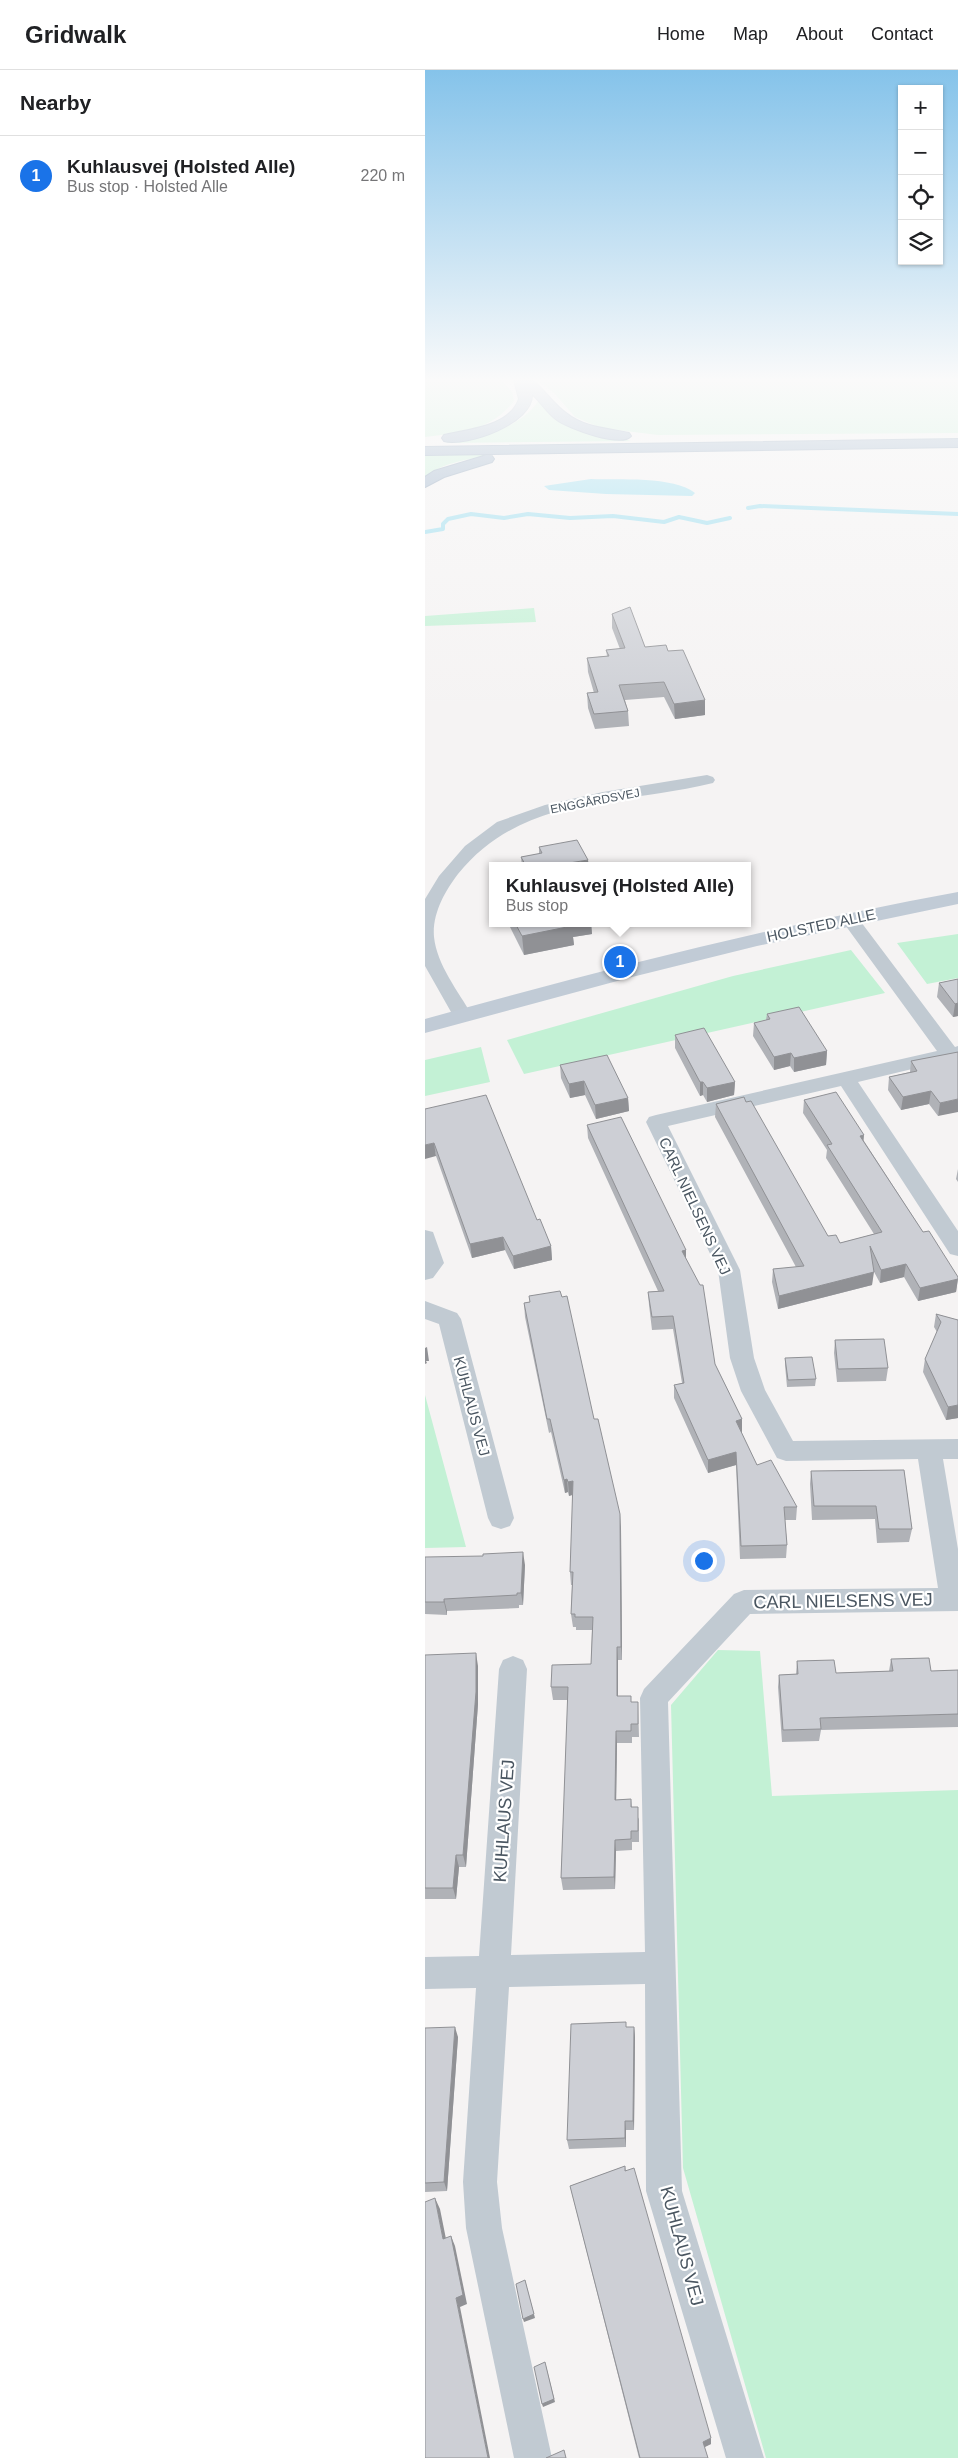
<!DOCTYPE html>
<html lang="en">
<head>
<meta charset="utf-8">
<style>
  :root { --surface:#fff; --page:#f6f6f6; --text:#202124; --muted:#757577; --line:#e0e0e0; --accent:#1a73e8 }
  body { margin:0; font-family:Arial,sans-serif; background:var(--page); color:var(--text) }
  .controls { position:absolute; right:15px; top:15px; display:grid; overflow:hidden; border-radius:0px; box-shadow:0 1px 4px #0004 }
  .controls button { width:45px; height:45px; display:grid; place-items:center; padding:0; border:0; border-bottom:1px solid var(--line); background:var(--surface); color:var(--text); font:25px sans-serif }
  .you { position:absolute; left:278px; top:1490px; width:18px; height:18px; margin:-12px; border:4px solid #fff; border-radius:50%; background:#1a73e8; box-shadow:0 0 0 8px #1a73e833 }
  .badge { display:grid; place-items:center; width:32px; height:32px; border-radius:50%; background:var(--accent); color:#fff; font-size:16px; font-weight:700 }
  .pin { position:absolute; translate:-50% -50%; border:2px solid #fff; box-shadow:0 1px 5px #0006 }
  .popup { position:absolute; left:64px; top:792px; width:262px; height:65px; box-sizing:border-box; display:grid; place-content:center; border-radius:0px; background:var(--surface); filter:drop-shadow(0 1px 4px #0005); font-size:16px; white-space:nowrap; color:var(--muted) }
  .popup b { font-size:19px; color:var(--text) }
  .popup::after { content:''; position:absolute; left:50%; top:100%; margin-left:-10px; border:10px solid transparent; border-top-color:var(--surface) }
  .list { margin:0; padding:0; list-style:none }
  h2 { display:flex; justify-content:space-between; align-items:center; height:65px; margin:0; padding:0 20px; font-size:21px }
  h2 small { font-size:16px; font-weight:400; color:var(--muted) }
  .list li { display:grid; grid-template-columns:32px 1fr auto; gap:15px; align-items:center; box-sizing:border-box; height:80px; padding:0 20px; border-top:1px solid var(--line) }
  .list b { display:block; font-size:19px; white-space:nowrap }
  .list p { margin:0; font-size:16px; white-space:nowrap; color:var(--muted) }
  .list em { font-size:16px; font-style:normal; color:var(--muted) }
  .icon { flex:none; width:28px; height:28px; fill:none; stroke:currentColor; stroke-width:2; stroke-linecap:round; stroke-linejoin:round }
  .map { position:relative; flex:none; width:533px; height:2388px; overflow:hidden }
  header { display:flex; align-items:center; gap:30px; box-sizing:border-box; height:70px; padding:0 25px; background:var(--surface); border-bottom:1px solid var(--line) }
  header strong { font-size:24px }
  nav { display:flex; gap:28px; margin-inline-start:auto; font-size:18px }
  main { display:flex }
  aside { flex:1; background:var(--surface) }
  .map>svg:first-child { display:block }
  .green { fill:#c3f1d5 }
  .water { fill:#90daee }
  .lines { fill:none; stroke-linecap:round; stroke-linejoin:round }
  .stream { stroke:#90daee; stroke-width:4 }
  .highway-casing { stroke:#7690ad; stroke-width:2 }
  .street { fill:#c1cad2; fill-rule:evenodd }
  .secondary { fill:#c1cbd6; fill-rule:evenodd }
  .highway { fill:#8ba5c1; fill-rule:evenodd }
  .wall { fill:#b0b2b7 }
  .shaded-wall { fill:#909195 }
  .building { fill:#cdcfd5; stroke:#909195 }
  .labels { text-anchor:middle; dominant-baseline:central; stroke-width:4.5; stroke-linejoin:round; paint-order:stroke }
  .far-street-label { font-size:12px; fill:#4a5661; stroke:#fff }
  .street-label { font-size:15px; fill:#4a5661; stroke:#fff }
  .near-street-label { font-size:18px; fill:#4a5661; stroke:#fff }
</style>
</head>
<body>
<header>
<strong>Gridwalk</strong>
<nav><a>Home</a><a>Map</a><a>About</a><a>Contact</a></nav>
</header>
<main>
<aside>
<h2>Nearby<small></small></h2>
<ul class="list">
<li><span class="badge">1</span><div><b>Kuhlausvej (Holsted Alle)</b><p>Bus stop · Holsted Alle</p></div><em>220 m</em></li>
</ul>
</aside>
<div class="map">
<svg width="533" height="2388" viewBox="0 0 533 2388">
  <rect width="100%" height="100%" fill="#f5f3f3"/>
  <path class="green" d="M0,310h77l10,12 2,9c-23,30 -54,32 -89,36z
    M112,310h421v53l-300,2 -57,-7 -26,-11 -21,-24z
    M114,330l40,28 52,13 -186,2c33,-7 74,-12 94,-43z
    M59,382l2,4c-20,4 -46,7 -61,22v-25z
    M109,538l2,14 -111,4v-10z
    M533,864v44l-31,6 -30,-41z
    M426,880l34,43 -361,81 -17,-34 226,-64z
    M56,977l9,35 -65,14v-36z
    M0,1325l41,152 -41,1z
    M293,1580l42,1 12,145 186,-6v668h-192l-83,-290 -12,-463z"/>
  <path class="water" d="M166,409c27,1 83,-3 104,14l-3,3 -86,-2 -57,-4 -5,-4z"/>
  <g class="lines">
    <path class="stream" d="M323,438l12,-2 198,8
      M0,462l18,-3v-5l5,-5 23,-5 33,4 24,-4 42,4 43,-2 51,6 15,-5 28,6 23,-5"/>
    <defs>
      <path id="highway" d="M89,310h18c13,10 21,24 34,33 19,15 41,15 63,20l2,3c-10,12 -63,-8 -74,-16 -10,-7 -16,-18 -25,-26 2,29 -65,53 -88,47l-2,-3 2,-3c25,-6 65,-8 75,-36z
        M533,369v8l-533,8v-8z
        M62,385l5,1 2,3 -2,3 -48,15 -19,10v-10l9,-6z"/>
    </defs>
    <use href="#highway" class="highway-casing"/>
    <path class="street" d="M282,705l6,2 2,3 -2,3c-92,23 -189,10 -255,91 -13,17 -26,40 -24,63 3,28 24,54 38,78l-3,4h-14l-30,-53v-67l14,-23 26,-30 32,-24 48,-17 58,-13z
      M424,843l6,1 100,133 3,-1v12l-100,24 100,149v25l-8,-2 -109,-168 -173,40 72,144 14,88 11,32 28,51 165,-2v20h-15l15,90v62l-208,3 -82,88 14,489 82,267h-38l-80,-267 -1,-207 -136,3 -12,195 5,46 50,230h-38l-48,-230 -3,-46 13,-194 -51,1v-32l54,-1 20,-287 4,-9 10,-4 10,4 4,9 -16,286 134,-3 -5,-254 4,-9 90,-95 10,-4 194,-2 -20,-129 -132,2 -9,-3 -36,-67 -11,-33 -12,-88 -72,-148 3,-5 7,-2 281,-64 -97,-133 3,-4z
      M0,1160l8,2 11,31 -11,15 -8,2z
      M0,1231l32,12 4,6 53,199 -4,8 -9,3 -9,-3 -4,-8 -49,-194 -14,-5z"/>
    <path class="secondary" d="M533,822v12l-201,42 -125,31 -207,56v-14c176,-49 353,-94 533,-127z"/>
    <use href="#highway" class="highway"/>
  </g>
  <path class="wall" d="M187,544l33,33 23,4 37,49v15l-30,4 -11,-22 -39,3 3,11 1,15 -34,3 -7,-21 -1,-15h7l-6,-21 -1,-14 20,-2 -1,-6 14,-1 -8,-21z
    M114,777l50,19h-67l-1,-9 18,-3z
    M85,853h81l1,11 -19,3 1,8 -50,10 -14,-28z
    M533,909v37l-5,1 -16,-20 2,-14z
    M342,944l60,37 -1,14 -32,7 -4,-6 -16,4 -21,-34 1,-13 12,-3z
    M250,965l60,47 -1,13 -27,7 -4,-7 -3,1 -25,-48z
    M533,982l-20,64 -9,-12 -28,6 -13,-20 1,-13 21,-5 1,-11z
    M135,995l68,33 1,13 -33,8 -11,-24 -15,3 -9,-20z
    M379,1030l60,41 59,91 35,45 -2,15 -38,9 -14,-24 -24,6 -7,-13 -1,15 -94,24 -6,-27 1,-13 23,-2 -81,-150 1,-13 112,132 12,7 34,-9 -48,-76 1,-8 -24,-37z
    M0,1039l112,111 14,26 1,14 -38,9 -9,-19 -33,8 -36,-102z
    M162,1055l99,125v10l29,104 27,55v13h-1l16,33 40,42 -1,13h-11l2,25 -1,13 -46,1 -4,-94 -28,8 -34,-75v-13l8,-2 -9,-54 -21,1 -3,-25 -1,-13 10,-1 -70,-153z
    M533,1099v13l-2,-3z
    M104,1226l65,123 27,109 1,132h-4v36h13v6h7l1,35h-7v6h-15l-1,57 15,-1 1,8 7,12v23h-7v8l-16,1 -1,38 -52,1 -2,-12 7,-178h-15l-2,-13 40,-23 1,-34h-16v-3h-3l-2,-13 1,-29h-1l-1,-13 3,-77 -4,1 -1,-4 -3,1 -14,-61 -2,1 -24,-116 -1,-14 6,-1z
    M511,1244l22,6v98l-12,2 -23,-48 2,-13 12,-27 -3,-5z
    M410,1270l53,28 -2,13 -49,1 -3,-29z
    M360,1288l31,21 -1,7 -28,1 -2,-22z
    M479,1400l8,59 -3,13 -32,1 -2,-24 -63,1 -2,-36 1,-13z
    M0,1487l100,8 -2,40h-4v3l-72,3v4l-22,-1z
    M0,1585l53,11v38l-12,163h-7l-3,32h-31z
    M466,1589l40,12 27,-1v57l-137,3 -2,11 -37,1 -4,-55 1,-12 17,-1 1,-13 39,12 53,-2z
    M202,1957h7l1,10 -1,93h-8v17l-57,2 -2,-9z
    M0,1958l33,9 -11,154 -22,1z
    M200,2096l1,5 85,273 -7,3 4,11h-69l-69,-272z"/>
  <path class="shaded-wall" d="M280,630v15l-30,4 -1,-15z
    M163,790l1,6h-26v-2z
    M144,853h22l1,11 -19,3 1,8 -50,10 -2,-19z
    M533,933v13l-5,1 2,-13z
    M402,981l-1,14 -32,7v-14z
    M366,983l-1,13 -16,4v-13z
    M159,1011l1,14 -15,3 -1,-14z
    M275,1012h3v13l-3,1z
    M310,1012l-1,13 -27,7v-14z
    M506,1021l-2,13 -28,6 2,-13z
    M203,1028l1,13 -33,8 -1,-14z
    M533,1029v13l-20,4 2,-13z
    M439,1065l-1,13 -3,-12z
    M9,1073l2,13 -11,3v-14z
    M78,1167l2,13 -33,8 -2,-14z
    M126,1176l1,14 -38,9 -1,-13z
    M261,1180v13l-4,-12z
    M481,1194l-2,13 -24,6 1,-13z
    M449,1202l-2,13 -94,24 1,-13z
    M533,1209l-2,13 -38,9 2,-13z
    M2,1277l2,14h-3l1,2 -2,1v-16z
    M533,1335v13l-12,2 2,-13z
    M317,1349v13l-7,2 1,-13z
    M311,1382v13l-28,8v-13z
    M142,1409l1,13 -3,1 -1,-13z
    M148,1411l1,13 -5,2 -1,-14z
    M195,1444l1,14 1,132 -1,-13z
    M98,1482l2,13 -2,40 -2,-12z
    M19,1529l3,12v4l-3,-13z
    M192,1577l1,13v48l-1,-12z
    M51,1583l2,13v38l-12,163 -3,-12z
    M191,1661l1,12 -1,68 -1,-11z
    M190,1770l1,11 -1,38 -1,-12z
    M31,1785l3,12 -3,32 -3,-11z
    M30,1957l3,10 -11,154 -3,-9z
    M209,1957l1,10 -1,93 -1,-9z
    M200,2051l1,9v17l-1,-9z
    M10,2128l5,11 8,40 -5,-10z
    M26,2166l4,10 12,58 -7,3 30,151h-2l-32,-160z
    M100,2210l10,38 -11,4 -1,-3z
    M121,2296l9,36 -12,5 -1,-3z
    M286,2368v6l-8,4v-6z"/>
  <path class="building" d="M205,537l15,40 21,-2 2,6 15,-1 22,50 -31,4 -10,-22 -45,3 9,26 -34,3 -7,-21 11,-1 -11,-34 22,-2 -3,-6 19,-2 -13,-34z
    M152,770l11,20 -25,4v2h-37l-5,-9 21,-4 -3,-6z
    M90,853h56l1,3 -50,10z
    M533,909v24l-3,1 -16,-21z
    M374,937l28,44 -33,7 -3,-5 -17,4 -20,-34 16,-4 -3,-5z
    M279,958l31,54 -28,6 -4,-6h-3l-25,-47z
    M533,982v47l-18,4 -9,-12 -28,6 -14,-20 28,-6 -6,-10z
    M182,985l21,43 -33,7 -11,-24 -15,3 -9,-19z
    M411,1022l28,43 -4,1 63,96 6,-1 29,46v2l-38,9 -14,-24 -25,6 -11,-24 4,26 -95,24 -6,-27 31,-3 -88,-162 28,-7 2,5 5,-1 77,135 8,-1 4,8 42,-11 -55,-87 5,-1 -28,-44z
    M61,1025l51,125 3,-1 11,27 -38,10 -10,-19 -33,7 -36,-101 -9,2v-36z
    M196,1047l65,133 -4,1 18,34h3l12,79 27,55 -6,2 21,44 14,-5 26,47h-13l3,38 -46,1 -5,-94 -28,8 -34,-75 10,-2 -11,-67 -21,1 -4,-25 16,-1 -77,-166z
    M135,1221l2,6 5,-1 27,123h4l22,95 1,133h-4v49h14v6h7v22h-7v7h-15l-1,69 16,-1v8h7v24h-7v8l-16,1 -1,37 -53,1 7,-191h-17l1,-22 39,-1 2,-47h-18v-3h-4l2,-42h-3l3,-91 -5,1 -1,-3 -3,1 -14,-61h-3l-23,-116 6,-1 -1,-6z
    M511,1244l22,6v85l-10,2 -23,-48 16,-37z
    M459,1269l4,29 -50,1 -3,-29z
    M387,1287l4,22 -28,1 -3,-22z
    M479,1400l8,59h-33l-3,-23h-62l-3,-35z
    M98,1482l-2,41h-4v2l-73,4v3h-19v-45l58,-1v-2z
    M51,1583v39l-13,163h-7l-3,33h-28v-233z
    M504,1588l2,13 27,-1v44l-138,4 1,11 -38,1 -4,-55 19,-1 -1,-13 37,-1 2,13 57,-2 -2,-12z
    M201,1952v5h8l-1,94h-8v17l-58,2 4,-116z
    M30,1957l-11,155 -19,1v-155z
    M200,2096v5l9,-3 77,270 -8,4 5,16h-68l-70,-272z
    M10,2128l8,41 8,-3 12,59 -7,3 32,160h-63v-256z
    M100,2210l9,34 -11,5 -7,-35z
    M120,2292l9,37 -12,5 -8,-37z
    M139,2380l2,8h-20z"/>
  <linearGradient id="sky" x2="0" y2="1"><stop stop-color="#85c3ea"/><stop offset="0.48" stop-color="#fafafa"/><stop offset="1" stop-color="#fafafa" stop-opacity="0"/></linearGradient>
  <rect width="533" height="645" fill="url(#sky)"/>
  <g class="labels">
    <g class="far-street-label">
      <text transform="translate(170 731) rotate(-11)">ENGGÅRDSVEJ</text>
    </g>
    <g class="street-label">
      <text transform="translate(396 855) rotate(-12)">HOLSTED ALLE</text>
      <text transform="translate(270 1136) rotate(65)">CARL NIELSENS VEJ</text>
      <text transform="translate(47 1336) rotate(75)">KUHLAUS VEJ</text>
    </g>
    <g class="near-street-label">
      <text transform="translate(418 1531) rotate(-1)">CARL NIELSENS VEJ</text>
      <text transform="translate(79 1751) rotate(-86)">KUHLAUS VEJ</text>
      <text transform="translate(257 2176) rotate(75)">KUHLAUS VEJ</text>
    </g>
  </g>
</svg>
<div class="controls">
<button>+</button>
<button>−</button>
<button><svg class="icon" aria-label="locate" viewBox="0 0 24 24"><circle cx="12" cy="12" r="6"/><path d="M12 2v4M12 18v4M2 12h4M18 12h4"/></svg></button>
<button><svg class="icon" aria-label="layers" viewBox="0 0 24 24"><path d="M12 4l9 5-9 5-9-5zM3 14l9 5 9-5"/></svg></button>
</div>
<div class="you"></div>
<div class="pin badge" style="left:195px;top:892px">1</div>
<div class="popup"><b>Kuhlausvej (Holsted Alle)</b>Bus stop</div>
</div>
</main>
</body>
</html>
